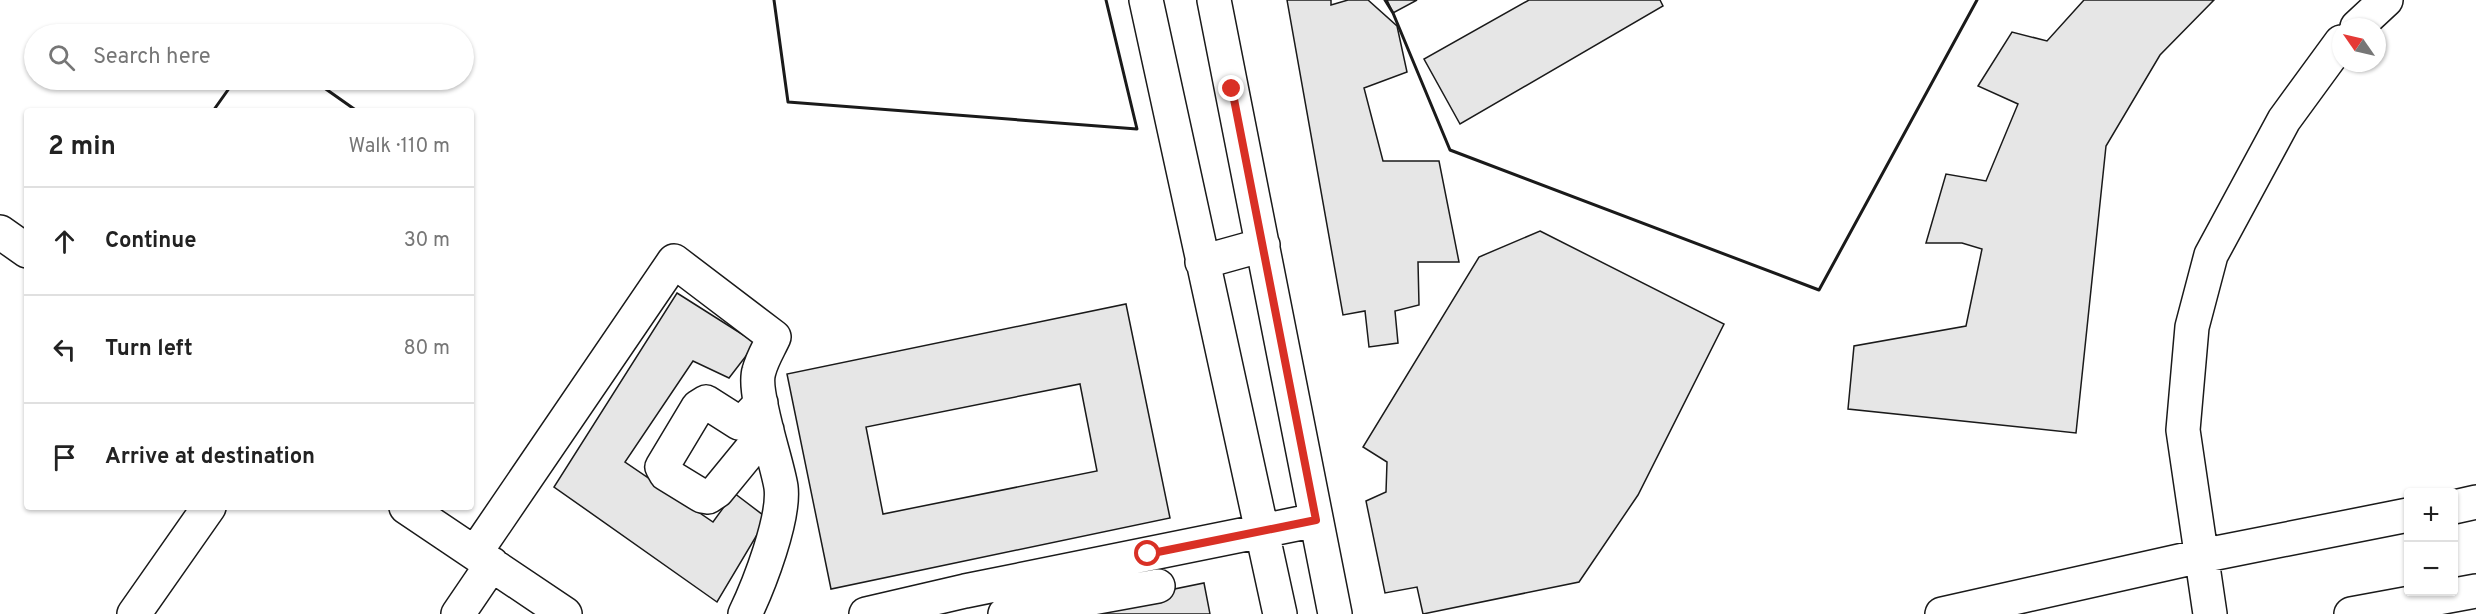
<!DOCTYPE html>
<html lang="en">
<head>
<meta charset="utf-8">
<style>
  :root { --surface:#fff; --page:#f2f2f2; --text:#222; --muted:#767676; --line:#e0e0e0 }
  body { margin:0; font-family:Overpass,sans-serif; background:var(--page); color:var(--text) }
  .controls { position:absolute; right:18px; bottom:18px; display:grid; overflow:hidden; border-radius:6px; box-shadow:0 2px 4px #0004 }
  .controls button { width:54px; height:54px; display:grid; place-items:center; padding:0; border:0; border-bottom:2px solid var(--line); background:var(--surface); color:var(--text); font:30px sans-serif }
  .compass { position:absolute; left:2332px; top:18px; width:54px; height:54px; border-radius:50%; background:var(--surface); box-shadow:0 2px 4px #0004; rotate:304deg }
  .stop { position:absolute; width:18px; height:18px; margin:-14px; border:4px solid #d93025; border-radius:50%; background:#fff }
  .stop.end { background:#d93025; border-color:#fff; box-shadow:0 2px 6px #0008 }
  .list { margin:0; padding:0; list-style:none }
  h2 { display:flex; justify-content:space-between; align-items:center; height:78px; margin:0; padding:0 24px; font-size:26px }
  h2 small { font-size:20px; font-weight:400; color:var(--muted) }
  .list li { display:grid; grid-template-columns:39px 1fr auto; gap:18px; align-items:center; box-sizing:border-box; height:108px; padding:0 24px; border-top:2px solid var(--line) }
  .list b { display:block; font-size:22px; white-space:nowrap }
  .list em { font-size:20px; font-style:normal; color:var(--muted) }
  .icon { flex:none; width:33px; height:33px; fill:none; stroke:currentColor; stroke-width:2; stroke-linecap:round; stroke-linejoin:round }
  .map { position:relative; flex:none; width:2476px; height:614px; overflow:hidden }
  .search { position:absolute; background:var(--surface); box-shadow:0 2px 4px #0004; left:24px; top:24px; width:450px; height:66px; display:flex; align-items:center; gap:15px; box-sizing:border-box; padding:0 21px; border-radius:33px; color:var(--muted); font-size:22px }
  .panel { position:absolute; background:var(--surface); box-shadow:0 2px 4px #0004; left:24px; top:108px; width:450px; height:402px; border-radius:6px }
  .map>svg:first-child { display:block }
  .building { fill:#e6e6e6; stroke:#1a1a1a; stroke-width:1.5; fill-rule:evenodd }
  .lines { fill:none; stroke-linecap:round; stroke-linejoin:round }
  .street-casing { stroke:#1a1a1a; stroke-width:36 }
  .street { stroke:#fff; stroke-width:33 }
  .wall { stroke:#1a1a1a; stroke-width:3 }
  .route { stroke:#d93025; stroke-width:8 }
</style>
</head>
<body>
<div class="map">
<svg width="2476" height="614" viewBox="0 0 2476 614">
  <rect width="100%" height="100%" fill="#fff"/>
  <path class="building" d="M1287,0h44v5l17,-5h20l29,26 10,46 -43,16 19,73h56l20,101h-41l1,43 -24,6 3,32 -29,4 -4,-36 -22,4z
    M1387,0h30l-24,13z
    M1529,0h131l3,6 -203,118 -36,-65z
    M2084,0h130l-54,55 -54,91 -30,287 -228,-24 6,-63 112,-20 16,-77 -20,-6h-36l20,-69 40,7 32,-77 -40,-18 34,-54 35,9z
    M1540,231l184,93 -86,171 -59,87 -156,32 -6,-27 -32,6 -19,-92 20,-9 1,-30 -24,-15 116,-190z
    M677,293l79,50 -27,35 -36,-17 -68,101 88,60 21,-29 33,25 -50,84 -163,-115z
    M1126,304l44,214 -339,71 -44,-215zM1080,384l17,87 -214,43 -17,-87z
    M1204,583l6,31h-158z"/>
  <g class="lines">
    <defs>
      <path id="street" d="M1146,0l134,614
        M1214,0l121,614
        M2357,27l29,-27
        M0,232l27,19
        M1202,262l61,-17
        M761,403l-16,17 -6,3 -33,-21 -8,5 -36,60 4,7 36,22 6,1 9,-6 50,-61
        M406,507l159,107
        M2454,507l22,-5
        M475,553l199,-292 100,76c-5,11 -12,22 -15,34 -7,21 18,90 22,116 4,31 -22,98 -36,127
        M134,614l75,-107
        M458,614l34,-50
        M866,614l99,-23 351,-71
        M1005,614l153,-28
        M1942,614l259,-58 207,-41
        M2210,614l-27,-184 9,-103 19,-72 73,-135 57,-78
        M2351,614l125,-23"/>
    </defs>
    <use href="#street" class="street-casing"/>
    <use href="#street" class="street"/>
    <path class="wall" d="M774,0l14,102 349,27 -31,-129
      M1385,0l8,13 57,137 369,140 158,-290
      M313,80l44,31
      M213,111l22,-31"/>
  </g>
  <g class="lines">
    <path class="route" d="M1148,554l168,-34 -84,-431"/>
  </g>
</svg>
<div class="controls">
<button>+</button>
<button>−</button>
</div>
<svg class="compass" viewBox="-18 -18 36 36"><path d="M0-13l5 13h-10z" fill="#e53935"/><path d="M0 13l5-13h-10z" fill="#767676"/></svg>
<div class="stop" style="left:1148px;top:554px"></div>
<div class="stop end" style="left:1232px;top:89px"></div>
<div class="search"><svg class="icon" aria-label="search" viewBox="0 0 24 24"><circle cx="10" cy="10" r="6"/><path d="M15 15l6 6"/></svg>Search here</div>
<section class="panel">
<h2>2 min<small>Walk · 110 m</small></h2>
<ul class="list">
<li><svg class="icon" aria-label="ahead" viewBox="0 0 24 24"><path d="M12 20V5M6 11l6-6 6 6"/></svg><div><b>Continue</b></div><em>30 m</em></li>
<li><svg class="icon" aria-label="left" viewBox="0 0 24 24"><path d="M17 20v-9H6M10 6l-5 5 5 5"/></svg><div><b>Turn left</b></div><em>80 m</em></li>
<li><svg class="icon" aria-label="arrive" viewBox="0 0 24 24"><path d="M6 21V4h12l-3 4 3 4H6"/></svg><div><b>Arrive at destination</b></div></li>
</ul>
</section>
</div>
</body>
</html>
